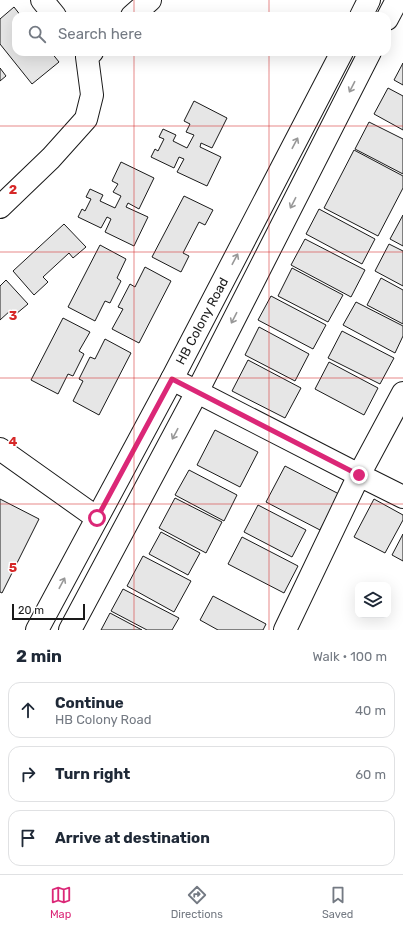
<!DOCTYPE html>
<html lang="en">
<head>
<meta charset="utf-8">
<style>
  :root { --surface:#fff; --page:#f2f2f3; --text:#1f2937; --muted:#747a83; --line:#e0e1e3; --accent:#db2777 }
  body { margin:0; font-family:Rubik,sans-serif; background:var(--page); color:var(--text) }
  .controls { position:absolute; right:12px; bottom:12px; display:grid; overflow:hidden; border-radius:8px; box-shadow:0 4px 16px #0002 }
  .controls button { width:36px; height:36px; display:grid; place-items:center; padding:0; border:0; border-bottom:1px solid var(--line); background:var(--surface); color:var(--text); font:20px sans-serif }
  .scale { position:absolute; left:12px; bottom:10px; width:73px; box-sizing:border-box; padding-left:4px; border:2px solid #1a1a1a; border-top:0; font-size:11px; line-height:14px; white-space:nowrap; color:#1a1a1a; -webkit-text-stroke:3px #fff; paint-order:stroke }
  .stop { position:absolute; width:12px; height:12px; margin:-9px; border:3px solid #db2777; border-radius:50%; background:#fff }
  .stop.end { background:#db2777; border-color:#fff; box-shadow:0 1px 4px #0008 }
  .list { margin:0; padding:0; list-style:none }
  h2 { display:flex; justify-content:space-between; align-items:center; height:52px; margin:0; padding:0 16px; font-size:17px }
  h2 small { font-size:13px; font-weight:400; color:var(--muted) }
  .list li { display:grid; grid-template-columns:26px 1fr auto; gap:12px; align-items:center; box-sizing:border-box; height:56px; margin:0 8px 8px; padding:0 8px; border:1px solid var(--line); border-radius:12px }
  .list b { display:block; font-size:15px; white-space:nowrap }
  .list p { margin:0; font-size:13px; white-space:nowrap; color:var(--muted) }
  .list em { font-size:13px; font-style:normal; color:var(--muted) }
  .icon { flex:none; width:22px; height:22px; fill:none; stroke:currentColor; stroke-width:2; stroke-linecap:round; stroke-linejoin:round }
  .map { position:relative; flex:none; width:403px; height:630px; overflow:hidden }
  .search { position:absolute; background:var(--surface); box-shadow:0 4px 16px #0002; left:12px; right:12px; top:12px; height:44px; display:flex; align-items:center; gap:10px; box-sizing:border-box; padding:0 14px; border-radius:12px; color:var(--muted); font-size:15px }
  .sheet { height:244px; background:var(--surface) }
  nav { display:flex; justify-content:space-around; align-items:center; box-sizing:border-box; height:56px; border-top:1px solid var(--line); background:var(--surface); font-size:11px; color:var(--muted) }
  nav a { display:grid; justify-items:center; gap:2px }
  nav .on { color:var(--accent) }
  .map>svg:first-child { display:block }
  .building { fill:#e6e6e6; stroke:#1a1a1a }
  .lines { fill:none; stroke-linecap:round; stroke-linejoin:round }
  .minor-casing { stroke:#1a1a1a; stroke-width:24 }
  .tertiary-casing { stroke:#1a1a1a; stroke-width:24 }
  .minor { stroke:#fff; stroke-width:22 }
  .tertiary { stroke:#fff; stroke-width:22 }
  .oneway { stroke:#989898 }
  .route { stroke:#db2777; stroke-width:5 }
  .grid { fill:none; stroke:#d62828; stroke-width:1; stroke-opacity:0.55 }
  .labels { text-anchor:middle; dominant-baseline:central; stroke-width:3; stroke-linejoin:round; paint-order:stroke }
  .street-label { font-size:13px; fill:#1a1a1a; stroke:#fff }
  .grid-label { font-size:13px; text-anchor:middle; font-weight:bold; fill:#d62828; stroke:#fff; stroke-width:3; stroke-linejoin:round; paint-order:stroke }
</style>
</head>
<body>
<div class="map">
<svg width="403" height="630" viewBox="0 0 403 630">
  <rect width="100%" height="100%" fill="#fff"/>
  <path class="building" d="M14,7l7,9h-5v36h35l8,10 -27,22 -32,-40v-25z
    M403,63v22l-9,-5z
    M0,68l6,8 -6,5z
    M388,88l15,8v34l-29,-16z
    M194,101l33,17 -15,30 -11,-5 -1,4 21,10 -14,29 -30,-14 7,-13 -5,-2 -5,11 -23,-11 4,-8 3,2 6,-12 -5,-2 4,-8 13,6 -3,6 14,7 7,-13 -8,-3 4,-8 -6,-3z
    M369,122l34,17v35l-48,-25z
    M354,150l49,26v12l-25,48 -54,-28z
    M121,162l33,16 -15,31 -11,-6 -2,4 22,10 -14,29 -29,-14 6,-13 -4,-2 -6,11 -23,-11 4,-8 3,2 6,-12 -5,-2 4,-8 13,6 -3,6 15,7 6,-12 -8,-4 5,-8 -6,-3z
    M184,196l29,14 -8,15 -6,-3 -16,31 6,3 -8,16 -29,-15z
    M319,209l56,30 -13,25 -56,-30z
    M403,215v31l-13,-7z
    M64,224l22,23 -13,11 -4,-5 -26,24 5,5 -14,13 -21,-24z
    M305,239l60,31 -14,27 -60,-32z
    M389,244l14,7v35l-28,-15z
    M100,245l26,14 -9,19 4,3 -11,22 -5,-2 -10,20 -27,-14z
    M145,267l26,14 -32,62 -27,-14 11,-20 -5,-2 12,-23 5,3z
    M292,268l51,27 -15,27 -50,-26z
    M381,278l22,12v34l-36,-19z
    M6,280l22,24 -12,10 -5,-4 -11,10v-34z
    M271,296l55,29 -13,24 -55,-29z
    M356,302l47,24v10l-8,17 -52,-28z
    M63,318l27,14 -11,19 5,3 -11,22 -5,-2 -10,20 -27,-14z
    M259,327l50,27 -14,27 -50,-26z
    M342,331l52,27 -14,26 -52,-26z
    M105,339l26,14 -32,62 -26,-14 10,-20 -4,-2 11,-22 5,2z
    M248,360l53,28 -16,30 -53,-27z
    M329,362l49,26 -14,27 -49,-26z
    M215,430l43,22 -18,35 -43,-22z
    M285,466l54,28 -19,36 -54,-28z
    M189,470l48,25 -13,26 -49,-26z
    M175,498l47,24 -16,31 -47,-25z
    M0,499l39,20 -37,74 -2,-1z
    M374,499l29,16v5l-18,33 -31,-16z
    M258,505l48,25 -14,27 -48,-25z
    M161,532l39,21 -12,22 -39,-21z
    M403,534v27l-11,-6z
    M242,537l56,29 -14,27 -56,-29z
    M143,556l48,25 -17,31 -47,-26z
    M123,589l56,29 -7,12h-25l-36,-19z
    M213,596l53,28 -3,6h-45l-18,-10z
    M110,613l32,17h-41z"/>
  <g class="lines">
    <defs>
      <path id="minor" d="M42,0l13,16
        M172,379l187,96 44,22
        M0,449l97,69
        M285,630l74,-155 44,-82"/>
      <path id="tertiary" d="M132,16l18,-16
        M361,16l8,-16
        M387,19l10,-19
        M0,207l51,-49 35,-39 6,-24 -5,-38 5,-5
        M37,630l135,-251 170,-327
        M70,630l127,-238 173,-340"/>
    </defs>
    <use href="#minor" class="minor-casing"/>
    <use href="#tertiary" class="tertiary-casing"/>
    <use href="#minor" class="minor"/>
    <use href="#tertiary" class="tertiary"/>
  </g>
  <defs><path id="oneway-shaft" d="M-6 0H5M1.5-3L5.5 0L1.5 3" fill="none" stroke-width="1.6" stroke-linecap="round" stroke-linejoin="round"/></defs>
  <g class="oneway">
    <use href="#oneway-shaft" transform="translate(352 87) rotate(117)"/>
    <use href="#oneway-shaft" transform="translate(295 143) rotate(-62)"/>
    <use href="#oneway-shaft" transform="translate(293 203) rotate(117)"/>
    <use href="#oneway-shaft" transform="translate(235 259) rotate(-62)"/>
    <use href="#oneway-shaft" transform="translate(234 318) rotate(117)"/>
    <use href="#oneway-shaft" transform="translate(175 434) rotate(118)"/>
    <use href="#oneway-shaft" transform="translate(62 583) rotate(-62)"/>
  </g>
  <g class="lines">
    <path class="route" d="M97,518l75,-139 187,96"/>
  </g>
  <path class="grid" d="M134,0v16M269,0v16M134,52v578M269,52v578M0,126h403M0,252h403M0,378h403M0,504h403"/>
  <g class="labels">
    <g class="street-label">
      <text transform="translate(202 321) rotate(-62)">HB Colony Road</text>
    </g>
  </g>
  <g class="grid-label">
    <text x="13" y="194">2</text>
    <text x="13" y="320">3</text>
    <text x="13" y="446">4</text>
    <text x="13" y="572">5</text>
  </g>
</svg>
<div class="controls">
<button><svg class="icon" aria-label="layers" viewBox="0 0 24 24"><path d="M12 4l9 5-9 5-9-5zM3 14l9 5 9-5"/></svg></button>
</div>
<div class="scale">20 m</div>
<div class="stop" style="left:97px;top:518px"></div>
<div class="stop end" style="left:359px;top:475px"></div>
<div class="search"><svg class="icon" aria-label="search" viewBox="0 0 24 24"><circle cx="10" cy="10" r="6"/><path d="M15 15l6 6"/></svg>Search here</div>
</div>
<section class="sheet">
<h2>2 min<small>Walk · 100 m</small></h2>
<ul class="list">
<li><svg class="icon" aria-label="ahead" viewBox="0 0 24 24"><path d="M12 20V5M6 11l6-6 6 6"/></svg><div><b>Continue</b><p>HB Colony Road</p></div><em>40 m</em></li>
<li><svg class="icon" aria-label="right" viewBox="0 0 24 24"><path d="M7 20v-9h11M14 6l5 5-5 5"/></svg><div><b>Turn right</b></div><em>60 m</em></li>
<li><svg class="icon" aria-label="arrive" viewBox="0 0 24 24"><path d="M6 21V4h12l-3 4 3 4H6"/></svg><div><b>Arrive at destination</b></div></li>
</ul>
</section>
<nav>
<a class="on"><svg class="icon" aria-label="map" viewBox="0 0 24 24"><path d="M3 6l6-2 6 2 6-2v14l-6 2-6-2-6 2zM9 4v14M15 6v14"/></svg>Map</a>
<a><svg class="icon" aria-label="directions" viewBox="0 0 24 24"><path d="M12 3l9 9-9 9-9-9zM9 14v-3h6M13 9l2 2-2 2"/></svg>Directions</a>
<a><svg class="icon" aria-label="saved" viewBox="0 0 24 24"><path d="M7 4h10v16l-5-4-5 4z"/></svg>Saved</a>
</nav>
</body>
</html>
